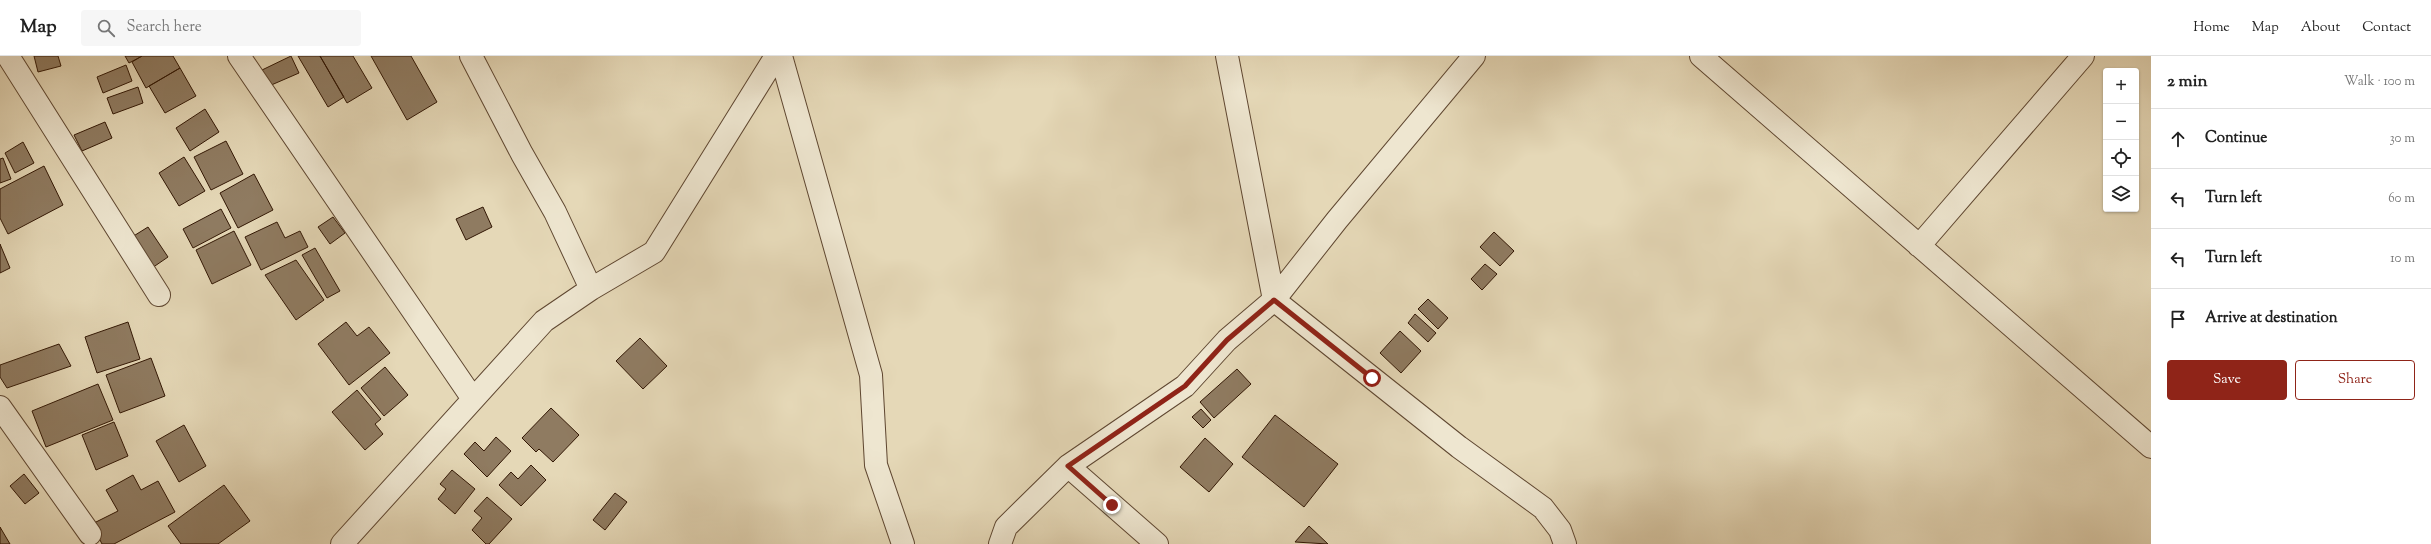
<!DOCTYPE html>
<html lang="en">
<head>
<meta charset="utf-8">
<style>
  :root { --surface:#fff; --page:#f6f6f6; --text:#222; --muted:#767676; --line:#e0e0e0; --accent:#8f2418 }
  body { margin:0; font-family:"Sorts Mill Goudy",serif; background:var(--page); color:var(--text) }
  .controls { position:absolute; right:12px; top:12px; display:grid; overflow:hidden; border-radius:4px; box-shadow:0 1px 3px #0004 }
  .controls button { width:36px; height:36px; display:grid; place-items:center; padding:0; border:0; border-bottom:1px solid var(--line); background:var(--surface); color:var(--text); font:20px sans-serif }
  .stop { position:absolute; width:12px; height:12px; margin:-9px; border:3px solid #8f2418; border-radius:50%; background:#fff }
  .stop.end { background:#8f2418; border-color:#fff; box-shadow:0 1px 4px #0008 }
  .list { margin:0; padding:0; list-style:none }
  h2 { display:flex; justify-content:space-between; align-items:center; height:52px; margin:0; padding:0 16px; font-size:17px }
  h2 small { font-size:13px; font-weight:400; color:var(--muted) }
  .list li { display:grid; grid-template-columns:26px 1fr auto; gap:12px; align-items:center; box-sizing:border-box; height:60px; padding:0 16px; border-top:1px solid var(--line) }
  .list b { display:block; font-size:15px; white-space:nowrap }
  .list em { font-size:13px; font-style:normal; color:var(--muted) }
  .actions { display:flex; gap:8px; padding:12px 16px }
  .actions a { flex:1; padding:9px 0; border:1px solid var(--accent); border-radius:4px; text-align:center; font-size:14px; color:var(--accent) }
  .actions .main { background:var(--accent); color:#fff }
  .icon { flex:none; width:22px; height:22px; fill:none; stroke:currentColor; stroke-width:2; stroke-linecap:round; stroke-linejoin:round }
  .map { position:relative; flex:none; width:2151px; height:488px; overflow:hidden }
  header { display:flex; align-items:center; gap:24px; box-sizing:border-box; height:56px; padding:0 20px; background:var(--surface); border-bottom:1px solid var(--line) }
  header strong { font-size:19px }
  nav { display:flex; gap:22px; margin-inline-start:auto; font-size:14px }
  .search { width:280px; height:36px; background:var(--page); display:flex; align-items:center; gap:10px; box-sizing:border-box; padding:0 14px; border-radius:4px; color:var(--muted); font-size:15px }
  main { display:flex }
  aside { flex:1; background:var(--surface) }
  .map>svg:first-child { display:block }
  .building { fill:#8f7b61; stroke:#321704 }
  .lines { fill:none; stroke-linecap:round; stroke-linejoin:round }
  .street-casing { stroke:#5f4731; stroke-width:24 }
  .street { stroke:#eee6d0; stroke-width:22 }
  .route { stroke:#8f2418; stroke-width:5 }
</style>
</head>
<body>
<header>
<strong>Map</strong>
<div class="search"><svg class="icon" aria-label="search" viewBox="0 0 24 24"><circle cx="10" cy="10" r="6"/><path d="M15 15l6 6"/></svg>Search here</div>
<nav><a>Home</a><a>Map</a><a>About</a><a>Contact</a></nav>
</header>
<main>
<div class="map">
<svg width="2151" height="488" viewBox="0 0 2151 488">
  <rect width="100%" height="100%" fill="#e5d8b7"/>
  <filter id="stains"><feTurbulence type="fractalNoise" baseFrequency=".005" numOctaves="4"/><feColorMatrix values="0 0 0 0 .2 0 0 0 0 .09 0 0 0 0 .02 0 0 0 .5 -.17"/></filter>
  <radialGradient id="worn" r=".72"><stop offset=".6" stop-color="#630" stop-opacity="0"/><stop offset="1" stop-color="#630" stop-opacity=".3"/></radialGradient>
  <path class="building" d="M34,0h24l3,10 -23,6z
    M125,0h17l-13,7z
    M142,0h31l7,12 -34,20 -14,-26z
    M291,0l8,17 -30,13 -7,-16z
    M298,0h22l24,41 -16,10z
    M320,0h33l19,32 -25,15z
    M371,0h40l26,46 -30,18z
    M126,9l6,16 -29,12 -6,-16z
    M180,12l16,28 -31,17 -16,-27z
    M138,31l5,16 -30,11 -6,-16z
    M205,53l14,23 -29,19 -14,-23z
    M105,66l7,16 -30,13 -8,-16z
    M226,85l17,33 -32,16 -17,-33z
    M23,86l11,21 -19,10 -10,-20z
    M184,101l21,34 -26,15 -20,-33z
    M3,102l8,21 -11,4v-24z
    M44,110l19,39 -55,29 -8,-16v-29z
    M254,118l19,36 -35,18 -18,-35z
    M483,151l9,20 -26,13 -10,-21z
    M221,153l10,19 -38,20 -10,-19z
    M333,161l12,16 -15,11 -12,-17z
    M277,166l8,16 15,-7 8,16 -47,23 -16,-33z
    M148,171l20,30 -16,11 -20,-31z
    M234,175l17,34 -39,19 -16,-34z
    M1494,176l20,19 -14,15 -20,-19z
    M0,188l10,24 -10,5z
    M315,192l25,43 -13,7 -25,-43z
    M296,204l28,40 -28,20 -31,-45z
    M1485,208l12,10 -15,16 -11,-11z
    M1428,243l20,19 -10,11 -20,-20z
    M1415,258l21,19 -8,9 -20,-19z
    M128,266l12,37 -43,14 -12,-36z
    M346,266l11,14 12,-9 21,26 -41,32 -31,-41z
    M1400,275l21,20 -20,22 -21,-20z
    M640,282l27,28 -24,23 -27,-28z
    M59,288l12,22 -64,22 -7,-11v-12z
    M151,302l14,38 -45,17 -14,-38z
    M385,311l23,28 -24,21 -23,-28z
    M1237,313l14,15 -37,34 -14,-16z
    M98,328l15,36 -67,27 -14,-36z
    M357,334l24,29 -6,5 8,10 -18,16 -33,-38z
    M551,352l28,27 -26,27 -14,-13 -3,3 -14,-14z
    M1201,353l10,11 -8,8 -11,-11z
    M1275,359l63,49 -34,43 -62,-50z
    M114,366l14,34 -32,14 -14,-35z
    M184,369l22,41 -27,16 -23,-41z
    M496,381l15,14 -24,26 -23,-23 11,-12 9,9z
    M1205,382l28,26 -24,28 -29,-25z
    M531,409l15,15 -25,26 -22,-21 12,-13 7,7z
    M452,414l23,19 -20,25 -17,-15 8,-10 -6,-5z
    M24,418l15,19 -14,11 -15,-18z
    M133,419l8,15 17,-9 17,31 -61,32h-12l-10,-20 26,-13 -12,-21z
    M224,429l26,36 -32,23h-37l-13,-18z
    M615,437l12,9 -22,28 -12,-10z
    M487,441l25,22 -23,25h-3l-14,-14 10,-12 -8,-7z
    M1309,470l19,18 -33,-2z
    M0,471l10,17h-10z"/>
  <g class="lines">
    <defs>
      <path id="street" d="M8,0l151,239
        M239,0l234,343
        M471,0l51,98 33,58 36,77
        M781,0l90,319 5,90 27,79
        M1227,0l47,244 185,147 84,61 17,22 5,14
        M1701,0l450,391
        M1919,190l164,-190
        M0,351l90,127
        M1068,410l89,78
        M342,488l202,-223 47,-32 63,-37 122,-196
        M1000,488l6,-17 62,-61 117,-80 42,-46 47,-40 63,-80 137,-164"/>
    </defs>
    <use href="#street" class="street-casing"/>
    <use href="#street" class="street"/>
  </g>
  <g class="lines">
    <path class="route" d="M1112,449l-44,-39 117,-80 42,-46 47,-40 98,78"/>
  </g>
  <rect width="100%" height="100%" filter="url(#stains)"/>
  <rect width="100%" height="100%" fill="url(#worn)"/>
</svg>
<div class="controls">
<button>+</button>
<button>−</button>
<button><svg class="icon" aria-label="locate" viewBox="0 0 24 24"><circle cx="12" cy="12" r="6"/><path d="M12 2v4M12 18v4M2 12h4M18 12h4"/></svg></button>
<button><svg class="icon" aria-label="layers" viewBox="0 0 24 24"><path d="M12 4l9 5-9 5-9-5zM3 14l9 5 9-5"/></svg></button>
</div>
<div class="stop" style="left:1372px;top:322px"></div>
<div class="stop end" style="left:1112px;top:449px"></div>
</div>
<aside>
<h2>2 min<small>Walk · 100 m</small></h2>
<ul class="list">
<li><svg class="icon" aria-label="ahead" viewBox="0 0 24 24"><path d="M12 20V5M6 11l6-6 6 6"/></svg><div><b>Continue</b></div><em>30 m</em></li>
<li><svg class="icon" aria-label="left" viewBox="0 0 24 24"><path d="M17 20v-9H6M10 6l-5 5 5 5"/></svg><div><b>Turn left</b></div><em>60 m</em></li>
<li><svg class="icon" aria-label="left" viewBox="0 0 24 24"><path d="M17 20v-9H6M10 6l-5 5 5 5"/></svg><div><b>Turn left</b></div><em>10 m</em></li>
<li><svg class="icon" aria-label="arrive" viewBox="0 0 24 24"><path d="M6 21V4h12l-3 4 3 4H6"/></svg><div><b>Arrive at destination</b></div></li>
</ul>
<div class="actions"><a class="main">Save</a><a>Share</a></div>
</aside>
</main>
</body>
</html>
